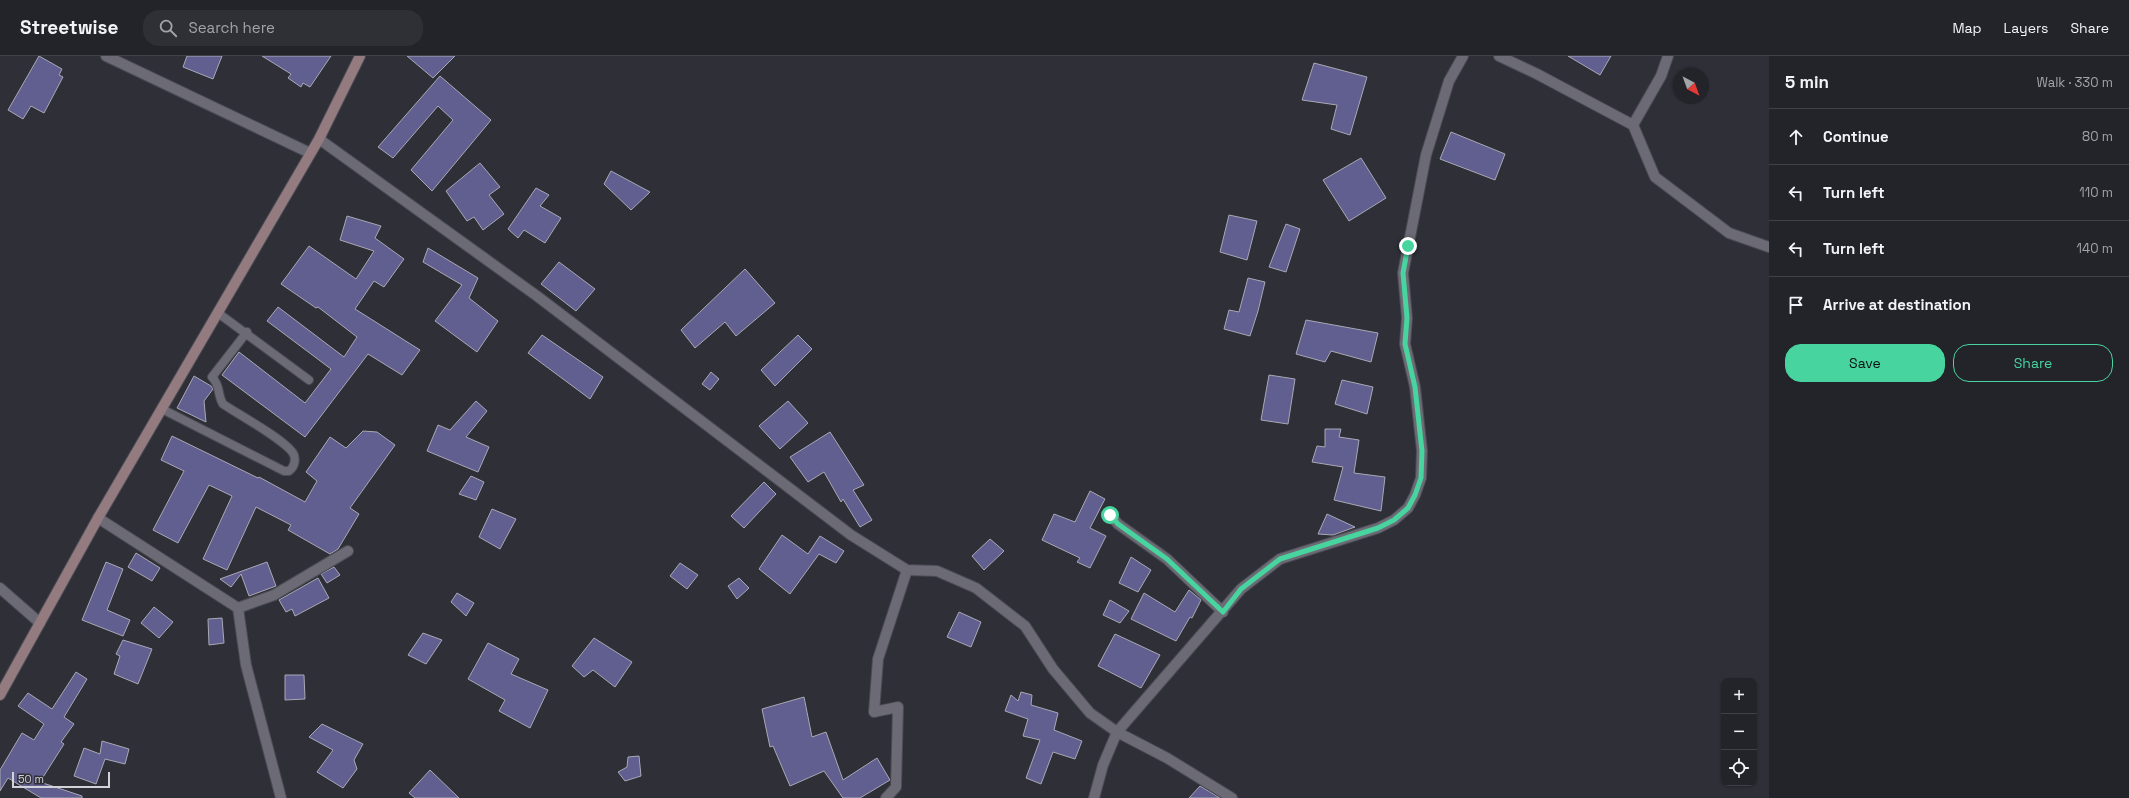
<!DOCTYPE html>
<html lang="en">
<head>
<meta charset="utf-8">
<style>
  :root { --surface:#23232a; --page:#2f2f36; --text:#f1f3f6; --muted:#a3a4a8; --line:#404047; --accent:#47d49e }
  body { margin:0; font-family:"Space Grotesk",sans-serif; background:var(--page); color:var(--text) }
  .controls { position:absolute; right:12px; bottom:12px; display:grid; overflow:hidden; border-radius:8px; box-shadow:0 1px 3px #0004 }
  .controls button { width:36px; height:36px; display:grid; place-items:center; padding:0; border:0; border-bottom:1px solid var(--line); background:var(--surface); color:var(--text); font:20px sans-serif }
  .compass { position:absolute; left:1673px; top:12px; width:36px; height:36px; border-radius:50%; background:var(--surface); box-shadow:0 1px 3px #0004; rotate:139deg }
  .scale { position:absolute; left:12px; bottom:10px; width:98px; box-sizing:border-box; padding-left:4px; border:2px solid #d2d2d8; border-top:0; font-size:11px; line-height:14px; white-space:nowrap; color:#d2d2d8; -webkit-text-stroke:3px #2f2f38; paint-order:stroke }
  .stop { position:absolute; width:12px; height:12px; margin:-9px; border:3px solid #47d49e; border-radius:50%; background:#fff }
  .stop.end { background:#47d49e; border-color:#fff; box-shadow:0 1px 4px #0008 }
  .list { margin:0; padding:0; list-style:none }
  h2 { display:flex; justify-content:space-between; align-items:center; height:52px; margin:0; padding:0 16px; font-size:17px }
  h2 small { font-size:13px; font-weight:400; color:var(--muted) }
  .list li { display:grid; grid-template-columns:26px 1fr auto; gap:12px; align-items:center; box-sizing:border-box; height:56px; padding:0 16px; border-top:1px solid var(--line) }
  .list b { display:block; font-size:15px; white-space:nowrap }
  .list em { font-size:13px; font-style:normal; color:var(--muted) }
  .actions { display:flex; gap:8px; padding:12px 16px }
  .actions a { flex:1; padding:9px 0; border:1px solid var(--accent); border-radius:16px; text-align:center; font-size:14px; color:var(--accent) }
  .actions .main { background:var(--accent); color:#111 }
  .icon { flex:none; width:22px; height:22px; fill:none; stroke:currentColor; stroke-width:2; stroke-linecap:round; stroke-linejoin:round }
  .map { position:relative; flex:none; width:1769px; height:742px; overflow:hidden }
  header { display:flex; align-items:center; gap:24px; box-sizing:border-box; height:56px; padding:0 20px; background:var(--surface); border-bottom:1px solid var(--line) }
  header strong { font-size:19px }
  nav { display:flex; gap:22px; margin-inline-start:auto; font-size:14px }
  .search { width:280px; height:36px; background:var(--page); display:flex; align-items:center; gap:10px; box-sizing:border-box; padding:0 14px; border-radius:16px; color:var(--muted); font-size:15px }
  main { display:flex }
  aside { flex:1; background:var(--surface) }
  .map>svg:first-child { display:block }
  .building { fill:#615e90; stroke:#a9a9b5 }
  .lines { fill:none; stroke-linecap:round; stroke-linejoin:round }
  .service-casing { stroke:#4b4b54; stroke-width:10 }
  .minor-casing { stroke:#4b4b54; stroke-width:12 }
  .secondary-casing { stroke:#4b4b54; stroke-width:12 }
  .service { stroke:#6b6a75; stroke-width:8 }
  .minor { stroke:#6b6a75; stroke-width:10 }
  .secondary { stroke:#947b80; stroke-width:10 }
  .route { stroke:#47d49e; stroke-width:5 }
</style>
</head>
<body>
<header>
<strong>Streetwise</strong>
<div class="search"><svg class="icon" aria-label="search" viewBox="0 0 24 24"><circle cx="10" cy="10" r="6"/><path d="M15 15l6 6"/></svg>Search here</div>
<nav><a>Map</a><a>Layers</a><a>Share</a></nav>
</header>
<main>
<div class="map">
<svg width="1769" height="742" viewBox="0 0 1769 742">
  <rect width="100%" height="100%" fill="#2f2f38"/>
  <path class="building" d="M39,0l23,13 -3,6 4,2 -19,36 -13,-7 -8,13 -15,-9z
    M187,0h35l-9,23 -30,-12z
    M262,0h69l-21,31 -7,-4 -2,4 -13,-9 3,-4z
    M407,0h48l-22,22z
    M1568,0h43l-11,19z
    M1314,7l53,14 -17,58 -19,-6 6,-24 -35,-5z
    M440,20l51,44 -59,71 -21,-21 42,-50 -15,-14 -45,52 -15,-11z
    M1451,76l54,22 -10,26 -55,-21z
    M1361,102l25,40 -37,23 -26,-41z
    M480,107l20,24 -11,8 15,19 -21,16 -9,-13 -7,4 -21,-30z
    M611,115l39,21 -19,18 -27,-26z
    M536,132l13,7 -9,11 21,12 -16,25 -21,-13 -6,8 -10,-9z
    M1229,159l28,6 -10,39 -27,-8z
    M347,160l34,10 -6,12 29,21 -20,28 -10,-6 -19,28 65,41 -18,25 -34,-21 -63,83 -83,-62 17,-23 66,51 26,-34 -64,-48 11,-14 66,50 13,-20 -39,-30 -2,1 -35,-24 28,-38 47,33 18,-28 -34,-11z
    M1286,168l14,5 -14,43 -17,-5z
    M428,192l50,30 -9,20 29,23 -21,31 -42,-31 27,-36 -39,-23z
    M559,206l36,27 -19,22 -35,-27z
    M745,213l30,34 -39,33 -11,-14 -30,26 -14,-18z
    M1248,222l17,4 -7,29 -8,25 -26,-7 5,-19 10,2z
    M1306,264l72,13 -7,29 -40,-11 -6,11 -29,-8z
    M542,279l61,42 -13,22 -62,-46z
    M798,279l14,14 -37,37 -14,-16z
    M711,316l8,7 -9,11 -8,-6z
    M1269,319l26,4 -7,45 -27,-4z
    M194,320l17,10 2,3 -9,12 2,21 -29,-14z
    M1342,324l31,7 -6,27 -32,-10z
    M476,345l11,10 -21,26 23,10 -11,25 -51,-21 11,-26 12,5z
    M788,345l20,22 -28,26 -21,-23z
    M1325,373h16l-2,8 20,3 -5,33 31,4 -4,34 -47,-11 9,-33 -31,-5 5,-16 8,1z
    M363,375l14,1 18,13 -45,63 9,6 -21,35 -8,5 -42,-24 3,-5 -35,-18 -29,63 -24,-11 29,-63 -23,-11 -31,58 -25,-13 31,-59 -23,-11 11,-24 86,42 1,-1 46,25 12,-21 -11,-9 24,-35 16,11z
    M830,376l34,53 -11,5 19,30 -12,7 -17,-28 -2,3 -17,-30 -16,10 -18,-25z
    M471,420l13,6 -8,18 -17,-6z
    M764,426l12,12 -32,34 -13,-12z
    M1090,435l15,8 -15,29 16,8 -16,32 -13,-6 3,-4 -38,-18 12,-26 21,8z
    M492,453l24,10 -16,30 -21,-12z
    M1327,458l28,13 -22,8 -15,-1z
    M782,479l26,19 12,-18 24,15 -8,12 -17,-9 -29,40 -31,-25z
    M990,483l14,12 -20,19 -12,-14z
    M136,497l24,15 -8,13 -24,-14z
    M1131,501l20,13 -13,22 -19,-9z
    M106,506l17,7 -16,41 23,10 -7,16 -41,-16z
    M267,506l9,24 -27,10 -8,-22 -10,13 -11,-8z
    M680,507l18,12 -11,14 -17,-13z
    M334,511l6,8 -13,8 -6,-9z
    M318,522l11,20 -34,18 -3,-7 -6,3 -7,-12z
    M739,522l10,10 -12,11 -9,-13z
    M1189,534l12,10 -9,18 -2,-1 -14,24 -45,-22 13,-26 31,19z
    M457,537l17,10 -8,13 -15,-14z
    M1110,544l19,11 -9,12 -17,-8z
    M154,551l19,15 -14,16 -18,-15z
    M959,556l22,10 -10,25 -24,-10z
    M222,562l2,25 -15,2 -1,-26z
    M423,577l19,7 -16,24 -18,-9z
    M1115,578l45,21 -19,33 -43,-22z
    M594,582l38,24 -17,25 -22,-17 -9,7 -12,-11z
    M123,584l29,9 -14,35 -24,-10 6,-18 -4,-2z
    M488,587l31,16 -8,15 37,16 -18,38 -31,-17 6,-11 -37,-21z
    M76,616l11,7 -23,38 10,7 -13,18 3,2 -24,38 42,14v2h-41l-33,-20 -8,13v-21l22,-37 12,7 10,-16 -26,-18 10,-13 24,16z
    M285,619h19l1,24 -20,1z
    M1021,636l11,3 -1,10 27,8 -4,17 28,11 -7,18 -22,-7 -12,32 -15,-6 14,-38 -17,-4 5,-17 -23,-8 6,-16 7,6z
    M804,641l8,40 14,-5 17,48 34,-22 13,22 -30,18h-17l-19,-27 -34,15 -17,-40 -3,1 -8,-38z
    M322,668l41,20 -9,16 3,9 -14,19 -26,-16 16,-22 -24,-13z
    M102,685l27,8 -4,15 -20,-5 -9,25 -22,-8 10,-28 16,6z
    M639,700l2,20 -16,5 -7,-9 9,-5 1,-10z
    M430,714l29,28h-44l-6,-5z
    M1200,730l20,12h-31z"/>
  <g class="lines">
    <defs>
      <path id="service" d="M218,257l91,67
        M162,353l122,62h5c5,-4 7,-9 5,-16 -6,-14 -57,-41 -71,-51 -6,-9 -2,-18 -11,-27l35,-45"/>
      <path id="minor" d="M106,0l204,97
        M1499,0l38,18 96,51
        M1668,0l-7,20 -28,49 22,52 74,56 40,14
        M319,83l218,157 314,239 56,35 30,1 39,17 49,38 28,43 37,44 27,19 -14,33 -9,33
        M1110,459l8,9 49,35 56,53
        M98,462l140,90 8,57 35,133
        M0,532l40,35
        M238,552l36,-13 74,-44
        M886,742l10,-11 2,-80 -24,5 4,-53 29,-89
        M1232,742l-65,-40 -50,-26 124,-143 39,-30 98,-31 16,-8 14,-12 7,-13 6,-17 1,-27 -7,-64 -10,-43 2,-26 -4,-45 23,-118 23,-74 14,-25"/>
      <path id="secondary" d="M0,639l98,-177 221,-379 41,-83"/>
    </defs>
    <use href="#service" class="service-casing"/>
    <use href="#minor" class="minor-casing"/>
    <use href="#secondary" class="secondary-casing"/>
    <use href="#service" class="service"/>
    <use href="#minor" class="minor"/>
    <use href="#secondary" class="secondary"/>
  </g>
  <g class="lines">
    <path class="route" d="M1110,459l8,9 49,35 56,53 18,-23 39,-30 98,-31 16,-8 14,-12 7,-13 6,-17 1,-27 -7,-64 -10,-43 2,-26 -4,-45 5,-27"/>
  </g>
</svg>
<div class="controls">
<button>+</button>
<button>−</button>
<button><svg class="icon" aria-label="locate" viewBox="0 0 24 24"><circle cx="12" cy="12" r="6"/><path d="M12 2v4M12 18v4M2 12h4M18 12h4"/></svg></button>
</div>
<svg class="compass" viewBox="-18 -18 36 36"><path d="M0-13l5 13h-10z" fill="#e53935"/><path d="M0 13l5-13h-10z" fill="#a3a4a8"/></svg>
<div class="scale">50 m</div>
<div class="stop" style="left:1110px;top:459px"></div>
<div class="stop end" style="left:1408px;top:190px"></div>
</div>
<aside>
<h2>5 min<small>Walk · 330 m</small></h2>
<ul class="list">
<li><svg class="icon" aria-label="ahead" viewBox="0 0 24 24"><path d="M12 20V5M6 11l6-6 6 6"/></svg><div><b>Continue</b></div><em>80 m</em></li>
<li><svg class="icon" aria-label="left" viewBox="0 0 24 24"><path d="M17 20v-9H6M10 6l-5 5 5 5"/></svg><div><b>Turn left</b></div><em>110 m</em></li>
<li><svg class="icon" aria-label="left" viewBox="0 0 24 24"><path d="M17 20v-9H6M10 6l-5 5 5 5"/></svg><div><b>Turn left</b></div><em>140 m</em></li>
<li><svg class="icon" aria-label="arrive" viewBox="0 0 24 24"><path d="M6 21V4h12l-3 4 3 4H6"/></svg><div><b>Arrive at destination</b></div></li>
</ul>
<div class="actions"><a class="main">Save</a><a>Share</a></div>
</aside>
</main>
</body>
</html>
